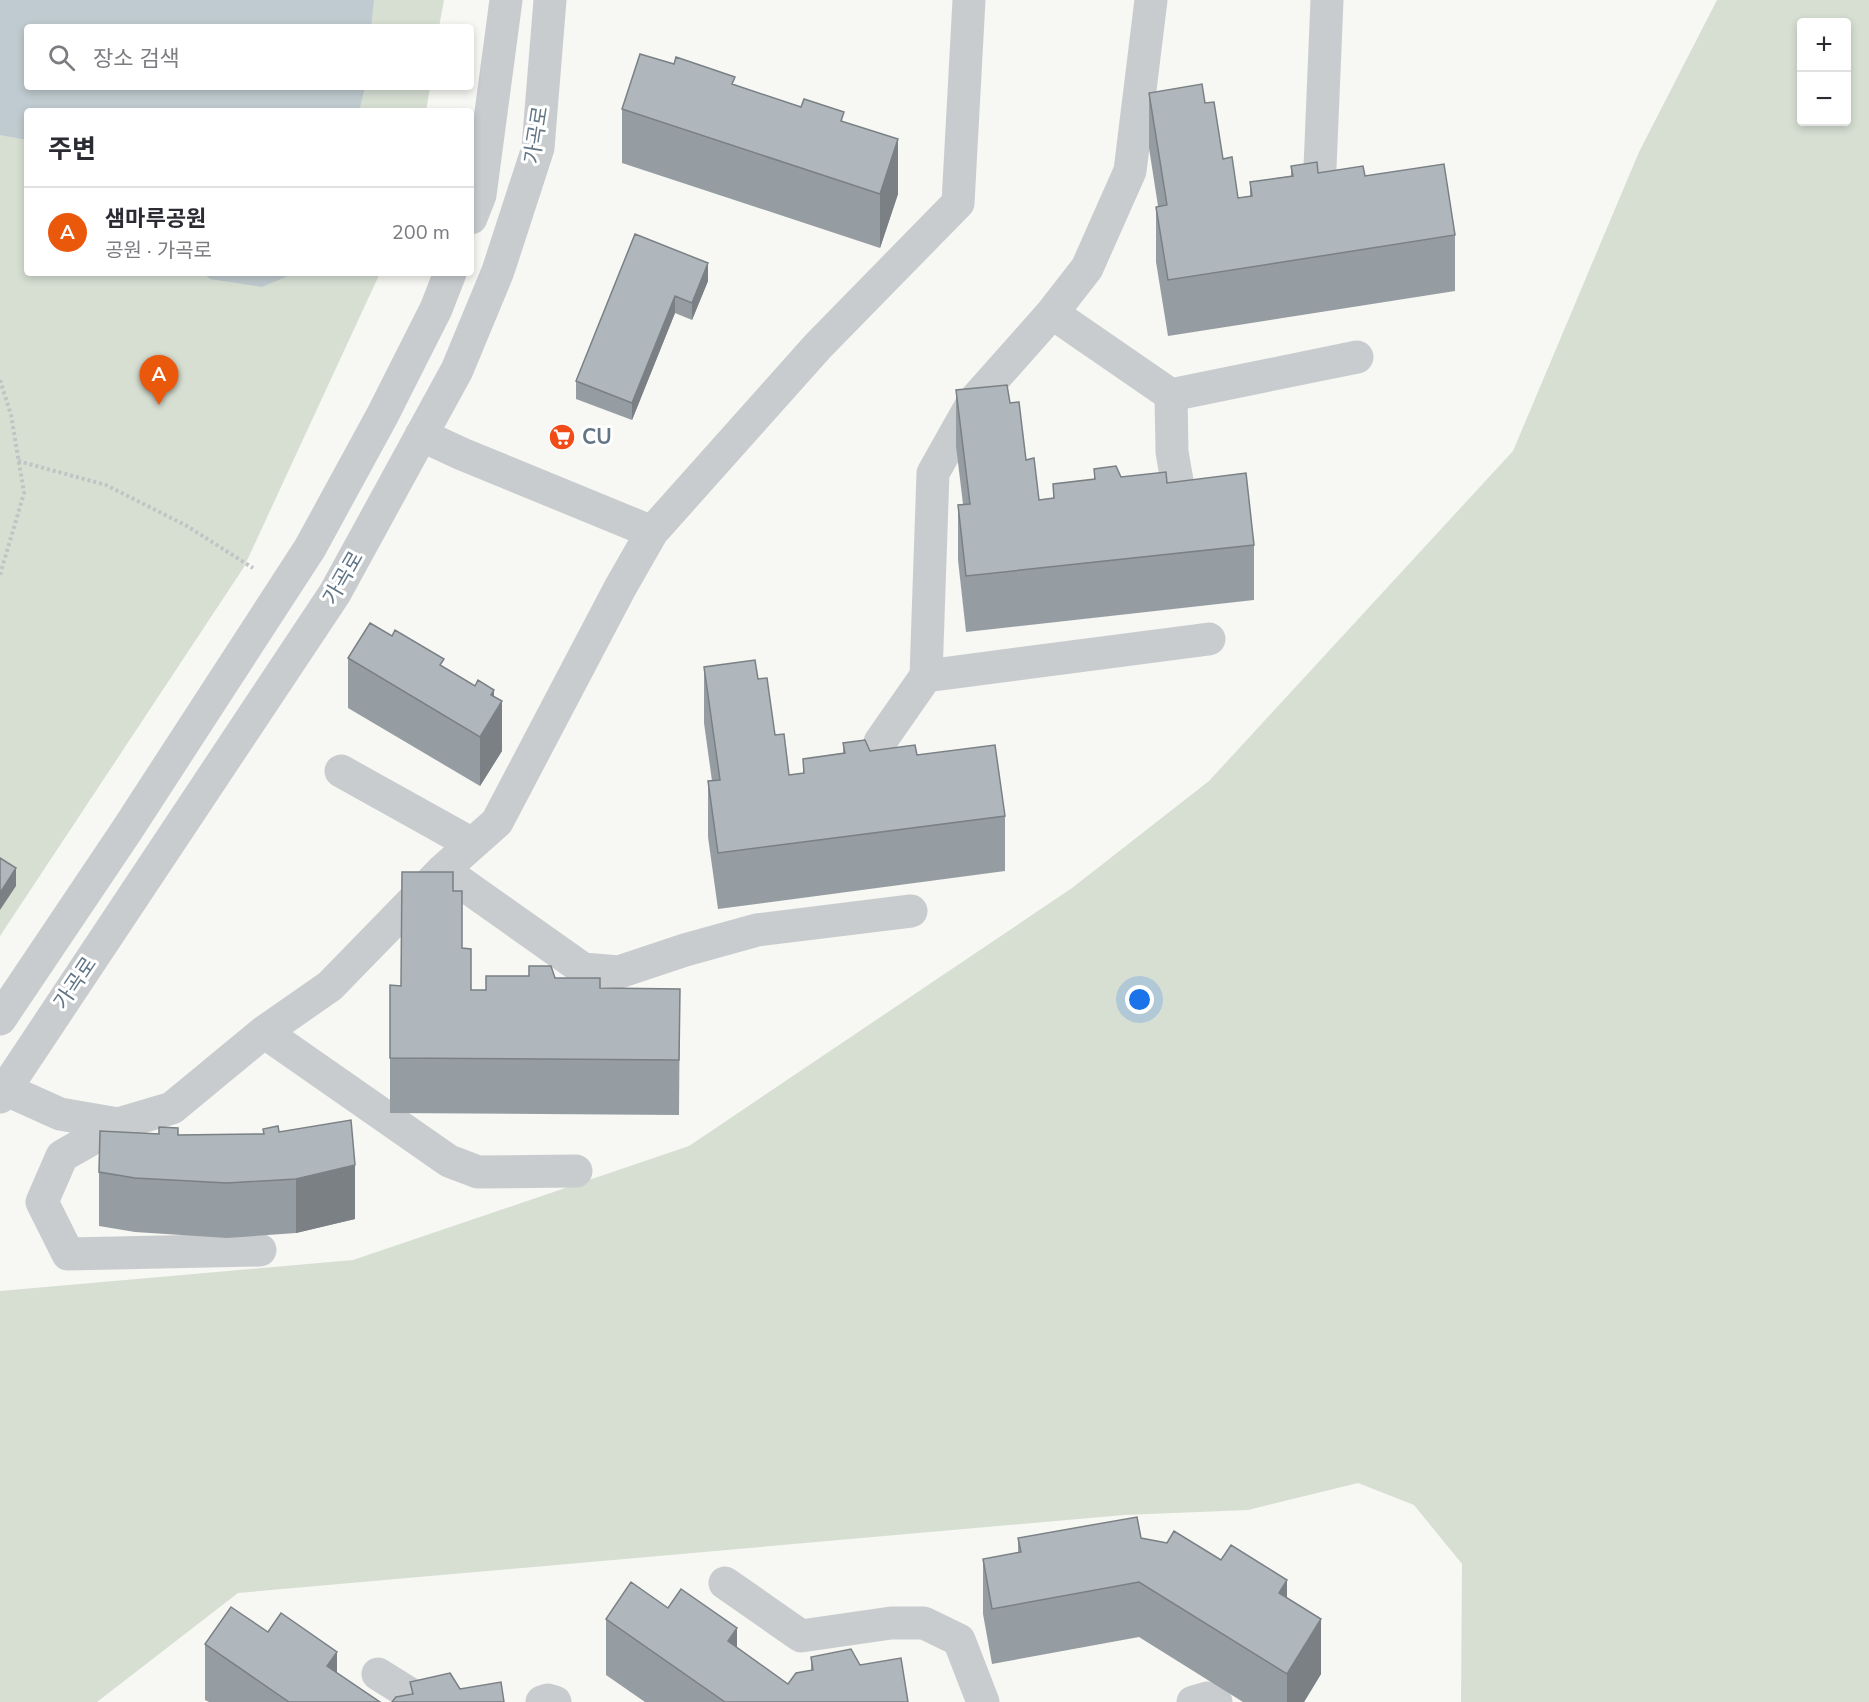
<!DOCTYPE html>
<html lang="ko">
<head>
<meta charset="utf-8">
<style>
  :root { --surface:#fff; --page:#f7f7f7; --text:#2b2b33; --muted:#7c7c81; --line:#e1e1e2; --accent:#ea580c }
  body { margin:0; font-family:"Nunito Sans","Noto Sans KR",sans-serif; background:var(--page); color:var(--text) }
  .controls { position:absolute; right:18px; top:18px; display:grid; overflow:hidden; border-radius:6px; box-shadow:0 3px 9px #0003 }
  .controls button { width:54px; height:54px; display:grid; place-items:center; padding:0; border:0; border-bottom:2px solid var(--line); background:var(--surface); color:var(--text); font:30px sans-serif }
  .you { position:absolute; left:1140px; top:1000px; width:21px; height:21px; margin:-15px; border:4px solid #fff; border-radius:50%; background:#1a73e8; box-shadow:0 0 0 9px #1a73e833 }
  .badge { display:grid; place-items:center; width:39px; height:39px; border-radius:50%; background:var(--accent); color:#fff; font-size:20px; font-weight:700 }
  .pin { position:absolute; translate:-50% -50px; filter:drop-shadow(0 2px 3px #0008) }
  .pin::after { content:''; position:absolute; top:32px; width:21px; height:18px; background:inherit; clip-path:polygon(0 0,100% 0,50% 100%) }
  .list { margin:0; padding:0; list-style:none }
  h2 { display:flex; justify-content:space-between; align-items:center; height:78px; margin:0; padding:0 24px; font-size:26px }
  h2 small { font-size:20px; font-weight:400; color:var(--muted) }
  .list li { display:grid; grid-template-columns:39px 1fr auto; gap:18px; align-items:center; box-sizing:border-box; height:90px; padding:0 24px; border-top:2px solid var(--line) }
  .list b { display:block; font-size:22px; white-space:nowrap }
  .list p { margin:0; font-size:20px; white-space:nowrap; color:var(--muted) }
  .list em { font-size:20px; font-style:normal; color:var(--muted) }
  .icon { flex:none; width:33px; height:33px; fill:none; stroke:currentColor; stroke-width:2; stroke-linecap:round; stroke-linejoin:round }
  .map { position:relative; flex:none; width:1869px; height:1702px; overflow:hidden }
  .search { position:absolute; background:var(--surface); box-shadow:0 3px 9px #0003; left:24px; top:24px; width:450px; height:66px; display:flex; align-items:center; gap:15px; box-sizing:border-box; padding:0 21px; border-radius:6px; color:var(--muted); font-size:22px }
  .panel { position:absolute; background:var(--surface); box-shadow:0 3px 9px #0003; left:24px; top:108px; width:450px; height:168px; border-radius:6px }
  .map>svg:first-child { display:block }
  .green { fill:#d7dfd3; fill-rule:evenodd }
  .water { fill:#bfcbd0 }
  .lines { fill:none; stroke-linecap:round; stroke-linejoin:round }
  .path { stroke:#c2c3c5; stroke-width:4; stroke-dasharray:3 3; stroke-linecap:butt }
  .minor { stroke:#c9cccf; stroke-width:33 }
  .wall { fill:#969da2 }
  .shaded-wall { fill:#7a8084 }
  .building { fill:#afb7bc; stroke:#7a8084; stroke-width:1.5 }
  .labels { text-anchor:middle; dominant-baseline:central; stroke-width:6; stroke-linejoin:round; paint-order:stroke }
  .street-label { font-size:21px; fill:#637686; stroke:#fff }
  .poi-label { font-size:21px; font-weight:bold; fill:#637686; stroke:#fff; text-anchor:start }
</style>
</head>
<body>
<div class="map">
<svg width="1869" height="1702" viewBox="0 0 1869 1702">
  <rect width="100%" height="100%" fill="#f7f7f3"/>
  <path class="green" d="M0,0h444l-5,27h-412v60h403l-4,24h-399v162h353l-136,294 -244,369z
    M1717,0h152v1702h-408l1,-138 -48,-59 -56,-22 -110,27 -124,5 -886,78 -141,109h-97v-411l353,-31 336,-114 383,-258 137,-107 304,-330 126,-299zM1802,22h44v100h-44z"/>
  <path class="water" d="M0,0h374l-3,27h-344v60h338l-6,24h-332v29l-27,-5z
    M203,273h86l-1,3 -26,11 -52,-8z"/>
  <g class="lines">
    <path class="path" d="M0,380l11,35 13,78 -24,82
      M18,461l88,24 81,41 66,42"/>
    <path class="minor" d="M1319,192l8,-192
      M471,218l9,-23 26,-195
      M1052,313l119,82 186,-38
      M1171,395l1,57 9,52
      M421,435l41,19 190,78
      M926,676l283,-37
      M880,742l46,-66 7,-203 40,-71 79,-89 35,-45 43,-97 21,-171
      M341,771l131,73
      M443,870l140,99 36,3 66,-22 72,-20 154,-19
      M0,1019l127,-189 183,-282 72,-132 54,-107 14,-36
      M264,1032l185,129 29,11 98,-1
      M0,1087l60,27 58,10 54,-16 92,-76 66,-46 113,-116 54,-48 123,-234 32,-56 166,-186 140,-143 11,-203
      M0,1097l335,-504 122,-223 41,-99 40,-123 12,-148
      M118,1124l-56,32 -20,46 26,52 192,-4
      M725,1583l76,53 90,-13h33l35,17 24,62
      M378,1674l45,28
      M542,1702l6,-2 7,2
      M1193,1702l14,-4 9,4"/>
  </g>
  <path class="wall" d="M735,85l109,37 54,72 -18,54 -258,-85v-54z
    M1149,93l56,10 18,56 15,39 12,-2v-14l41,-6v-10l27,7 47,3 90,59v56l-287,45 -12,-74v-55l2,-1 -9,-58z
    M635,234l73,47 -16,39 -17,-7 -43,107 -56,-21v-18z
    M956,390l54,13 16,57 13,40 14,-2v-14l41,-5v-10l27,8 46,6 87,62v55l-288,32 -8,-72v-55l5,-1 -7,-58z
    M348,658l96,9 50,30 8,54 -22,35 -132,-78z
    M704,667l54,12 17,56 14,40 14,-2v-14l40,-6v-10l27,8 135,65v55l-287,38 -10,-72v-56h4l-8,-58z
    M453,891l9,57 9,42h15l69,-12 45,10 80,1 -1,126 -289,-2v-128l11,1z
    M263,1129l16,3 76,87 -59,14 -69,5 -92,-6 -36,-6v-54l79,-37 85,-1z
    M1018,1538h123l80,22 66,37 34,77 -17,28h-61l-104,-65 -147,27 -9,-50v-55l35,-6z
    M668,1608l69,40 51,36 23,-14v-13l49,8 48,37h-263l-39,-27v-56z
    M268,1632l69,41 43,29h-171l-4,-2v-56z"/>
  <path class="shaded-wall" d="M898,139v55l-18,54v-54z
    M708,263v18l-16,39v-17z
    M675,296v17l-43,107v-17z
    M494,690v24l8,-13v50l-22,35v-49l11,-42z
    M16,868v18l-16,24v-17z
    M355,1165v54l-59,14v-54z
    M1287,1580v55l-8,-42z
    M1321,1619v55l-17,28h-17v-28z
    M737,1628v55l-9,-42z
    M337,1652v50l-10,-36z"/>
  <path class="building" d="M640,54l34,10 2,-7 59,20 -3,7 69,23 3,-8 40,13 -3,9 57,18 -18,55 -258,-85z
    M1202,84l3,19 9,-1 9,57 9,-2 6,41 14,-2 -2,-14 43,-6 -2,-10 26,-4 1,11 45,-7 2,10 79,-12 11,71 -287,45 -12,-73 11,-2 -18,-112z
    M635,234l73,29 -16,40 -17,-7 -43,107 -56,-22z
    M1007,385l3,18 9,-1 7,58 8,-2 5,42 15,-2 -1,-14 42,-5 -1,-10 22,-3 5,11 45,-5 1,11 79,-10 8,72 -288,31 -8,-71 12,-1 -14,-114z
    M370,623l22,13 3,-6 49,29 -4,6 35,21 3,-6 16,10 -3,5 11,6 -22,36 -132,-79z
    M755,660l3,19 9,-1 8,57 9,-1 5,41 15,-2 -1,-14 42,-6 -2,-10 22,-3 5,11 45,-6 2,10 78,-10 10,71 -287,37 -10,-72 12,-1 -16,-113z
    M0,858l16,10 -16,25z
    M402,872h51v19h9v57l9,1v41h15v-14h43v-10h22l4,12h45v10l80,1 -1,71 -289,-2v-73l11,1z
    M351,1120l4,45 -59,14 -69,4 -92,-5 -36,-6 1,-41 59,3v-7l19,1v7l86,-1 -1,-5 15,-3 1,6z
    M1137,1517l4,21 26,5 7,-12 47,29 10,-15 56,35 -8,13 42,26 -34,55 -148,-92 -147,27 -9,-50 38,-7 -3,-14z
    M631,1582l37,26 13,-19 56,39 -9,13 60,43 8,-11 17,-3 -2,-13 40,-8 9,16 41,-7 7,44h-183l-119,-83z
    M231,1607l37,25 13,-19 56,39 -10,14 53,36h-91l-84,-58z
    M450,1673l10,16 41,-7 3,20h-112l4,-5 17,-3 -3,-12z"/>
  <defs>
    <symbol id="supermarket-disc" viewBox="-11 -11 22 22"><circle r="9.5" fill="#f14b18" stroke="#fff"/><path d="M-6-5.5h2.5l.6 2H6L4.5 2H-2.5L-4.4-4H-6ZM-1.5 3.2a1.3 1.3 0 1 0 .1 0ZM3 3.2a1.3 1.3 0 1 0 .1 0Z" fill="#fff"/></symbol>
  </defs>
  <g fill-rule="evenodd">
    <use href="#supermarket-disc" x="547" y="422" width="30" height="30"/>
  </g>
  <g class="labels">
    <g class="street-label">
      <text transform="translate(536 135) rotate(-81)">가곡로</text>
      <text transform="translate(343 578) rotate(-60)">가곡로</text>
      <text transform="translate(75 983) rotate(-56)">가곡로</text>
    </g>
    <g class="poi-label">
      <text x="582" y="437">CU</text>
    </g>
  </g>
</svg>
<div class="controls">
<button>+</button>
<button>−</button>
</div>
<div class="you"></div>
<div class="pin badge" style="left:159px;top:405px">A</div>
<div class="search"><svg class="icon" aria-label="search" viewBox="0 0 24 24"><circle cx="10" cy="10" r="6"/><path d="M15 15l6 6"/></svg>장소 검색</div>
<section class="panel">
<h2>주변<small></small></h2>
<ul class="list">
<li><span class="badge">A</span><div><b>샘마루공원</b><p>공원 · 가곡로</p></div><em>200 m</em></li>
</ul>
</section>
</div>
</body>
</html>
